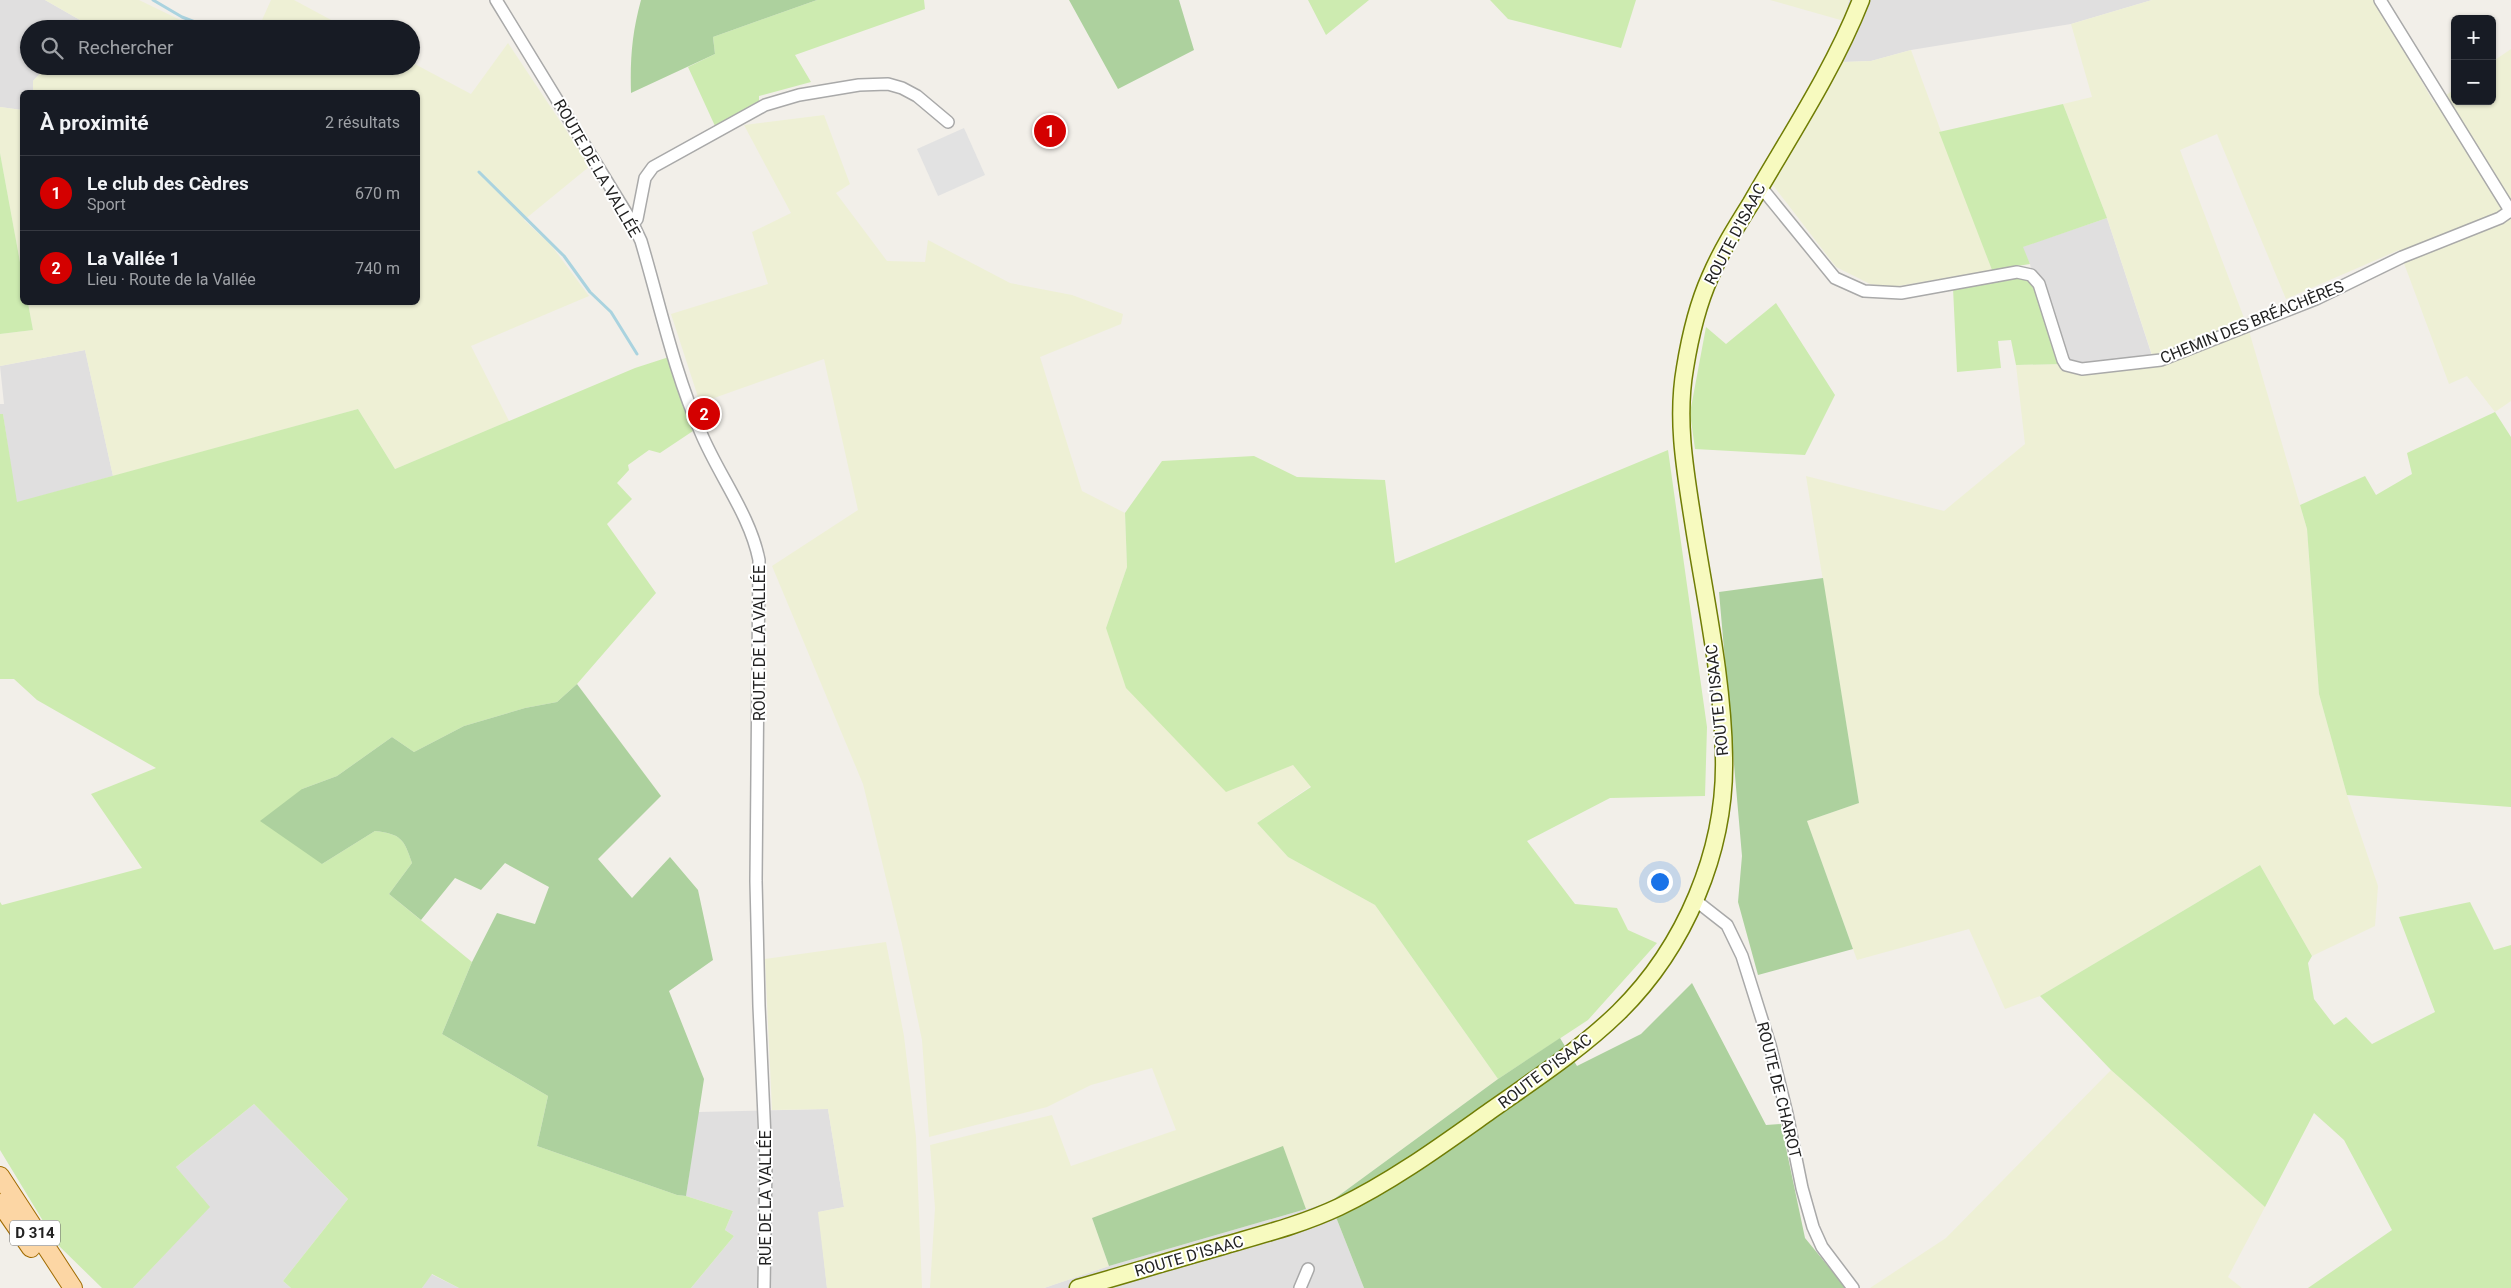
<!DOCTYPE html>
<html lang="fr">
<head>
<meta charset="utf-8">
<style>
  :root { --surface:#171b24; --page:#242831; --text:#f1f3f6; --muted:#9ea1a6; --line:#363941; --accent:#d40000 }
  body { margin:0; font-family:Roboto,sans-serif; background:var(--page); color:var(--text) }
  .controls { position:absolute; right:15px; top:15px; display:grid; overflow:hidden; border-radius:8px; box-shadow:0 1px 4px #0004 }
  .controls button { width:45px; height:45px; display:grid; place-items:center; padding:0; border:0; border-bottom:1px solid var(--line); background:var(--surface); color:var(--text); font:25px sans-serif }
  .you { position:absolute; left:1659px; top:881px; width:18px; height:18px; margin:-12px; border:4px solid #fff; border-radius:50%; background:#1a73e8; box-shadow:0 0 0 8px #1a73e833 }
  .badge { display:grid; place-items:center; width:32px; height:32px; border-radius:50%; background:var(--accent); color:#fff; font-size:16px; font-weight:700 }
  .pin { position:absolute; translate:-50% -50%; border:2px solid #fff; box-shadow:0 1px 5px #0006 }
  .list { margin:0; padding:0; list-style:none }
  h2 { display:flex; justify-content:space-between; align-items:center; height:65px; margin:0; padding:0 20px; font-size:21px }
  h2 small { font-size:16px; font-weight:400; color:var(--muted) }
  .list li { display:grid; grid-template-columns:32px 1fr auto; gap:15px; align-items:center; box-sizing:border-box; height:75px; padding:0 20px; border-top:1px solid var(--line) }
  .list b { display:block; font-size:19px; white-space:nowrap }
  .list p { margin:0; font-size:16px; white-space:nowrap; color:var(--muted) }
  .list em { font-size:16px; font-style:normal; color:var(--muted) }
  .icon { flex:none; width:28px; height:28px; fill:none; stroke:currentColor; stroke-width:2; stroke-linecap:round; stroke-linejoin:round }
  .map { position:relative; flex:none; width:2511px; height:1288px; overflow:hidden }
  .search { position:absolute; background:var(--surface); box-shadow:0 1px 4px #0004; left:20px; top:20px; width:400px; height:55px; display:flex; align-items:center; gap:12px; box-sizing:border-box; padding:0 18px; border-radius:28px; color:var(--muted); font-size:19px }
  .panel { position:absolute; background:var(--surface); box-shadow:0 1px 4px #0004; left:20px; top:90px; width:400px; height:215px; border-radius:8px }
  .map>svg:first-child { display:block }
  .residential { fill:#e0dfdf }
  .farmland { fill:#eef0d5 }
  .grass { fill:#cdebb0 }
  .forest { fill:#add19e }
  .parking { fill:#e2e2e2 }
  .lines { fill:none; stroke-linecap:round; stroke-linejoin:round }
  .stream { stroke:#aad3df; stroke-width:3 }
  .street-casing { stroke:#a9a9a9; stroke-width:14 }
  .secondary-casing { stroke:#707d05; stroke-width:19 }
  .primary-casing { stroke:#a06b00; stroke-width:20 }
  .street { stroke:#fff; stroke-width:11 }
  .secondary { stroke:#f7fabf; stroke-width:16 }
  .primary { stroke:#fcd6a4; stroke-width:18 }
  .labels { text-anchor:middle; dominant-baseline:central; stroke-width:4; stroke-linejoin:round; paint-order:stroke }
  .shield { fill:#fff; stroke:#646464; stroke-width:1 }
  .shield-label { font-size:15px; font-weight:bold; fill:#222 }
  .street-label { font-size:16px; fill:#222; stroke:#fff }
</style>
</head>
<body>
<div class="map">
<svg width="2511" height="1288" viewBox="0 0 2511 1288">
  <rect width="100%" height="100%" fill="#f2efe9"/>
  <path class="residential" d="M0,0h45l42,24 -5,5h-53v37h18l-14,15v11h-11v18l-22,-3z
    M1849,0h303l-81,24 -160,26 -40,11 -28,1 16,-34 -15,-7z
    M2107,218l49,150 -84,4 -10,-8 -28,-82 -4,-18 -8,-17z
    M85,350l28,126 -97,27 -13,-89h-3v-10h4l-4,-38z
    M254,1104l94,95 -65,82 8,7h-158l76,-81 -33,-40z
    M828,1109l16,98 -25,5 8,76h-136l43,-52 -9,-6 8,-19 -47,-15 12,-84z
    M1330,1202l34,86h-320l65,-22z
    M431,1274l28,14h-37z"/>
  <path class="farmland" d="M45,0h94l60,29h-117l5,-5z
    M271,0h23l54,29h-90z
    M1770,0h79l-5,21z
    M2152,0h224l58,103 21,-14v12h37v-39l19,-13v352l-16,11 -28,-36 -18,8 -50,-134 -113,49 -69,-165 -37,16 69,181 58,198 12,165 28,101 31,91 -3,40 -63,30 -52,-91 -220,131 -35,13 -36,-80 -112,31 -50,-139 52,-18 -53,-327 138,35 81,-67 -9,-79 46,-1 10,8 84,-5 -49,-149 -44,-114 29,-7 -21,-73z
    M508,43l82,123 -66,54 27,25 38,51 -118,50 38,75 -114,48 -37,-60 -245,67 -28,-126 -85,16v-32l33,-4 -5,-27 390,-1v-210h-385v-11l14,-15h364v-4l60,32z
    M1911,50l81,220 -99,17 -23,-3 -34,-17 -67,-87 74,-118 28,-1z
    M0,107l22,3v163l-22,-120z
    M824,115l26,69 -14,9 51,68 38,1 3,-22 82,43 62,12 51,19 -2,10 -81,33 42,134 43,22 2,54 -21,61 187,137 18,21 -54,37 31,34 87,48 123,174 -168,123 -24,7 -23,-62 -191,71 17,48 -65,22h-114l5,-80 -5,-63 122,-30 19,51 105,-36 -24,-62 -61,17 -44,22 -118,30 -7,-97 -20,-96 -39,-160 -91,-218 86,-56 -34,-151 -124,44 -29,-89 97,-30 -16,-52 39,-19 -47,-88z
    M886,942l18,94 12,101 6,151h-95l-9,-76 26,-5 -16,-98 -56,1 -7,-151z
    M2111,1070l154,137 -37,70 14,11h-372l76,-50z"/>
  <path class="grass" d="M817,0h107l1,9 -130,46 16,27 -52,14v6l-44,24 -27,-59 27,-13 -2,-17z
    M1308,0h61l-43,35z
    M1490,0h146l-15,48 -113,-29z
    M2063,104l44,114 -84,29 7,17 -38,6 -53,-138z
    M0,153l22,120v29l6,1 5,27 -33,4z
    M2025,276l9,6 28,82 -46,1 -5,-25 -13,1 3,27 -44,4 -4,-84z
    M1776,303l59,92 -30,60 -110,-6 -5,-36 16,-86 20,17z
    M669,357l24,74 -33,22 -11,-3 -21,15 1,5 -12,13 15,16 -25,25 49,69 -79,91 -20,18 -32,6 -61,18 -50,26 -22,-15 -55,39 -35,13 20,75 53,-33c26,3 29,8 37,32l-23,31 83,68 -30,72 106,62 -11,50 140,49 9,1 47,15 -8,19 9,6 -43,52h-232l-27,-14 -10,14h-131l-8,-7 65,-82 -94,-95 -78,63 34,40 -77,81h-31l-45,-44 -57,-94v-248l2,3 140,-37 -51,-74 65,-26 -119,-68 -23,-21h-14v-265h3l14,88 341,-93 37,60 240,-101z
    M2495,412l16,25v370l-164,-12 -28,-101 -12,-165 -7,-24 65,-29 11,19 36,-21 -5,-21z
    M1668,450l39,277 -2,69 -95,2 -83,43 48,63 42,4 11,22 29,13 -69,77 -90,59 -123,-174 -87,-48 -31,-34 54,-36 -18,-22 -67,27 -100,-104 -20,-60 21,-61 -2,-54 37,-52 92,-5 43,21 88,3 10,83z
    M2260,865l52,91 -4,7 6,36 20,26 12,-8 26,27 63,-32 -36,-95 71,-15 24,48 17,-5v343h-203l84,-58 -48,-90 -30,-27 -49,94 -154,-137 -71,-74z"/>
  <path class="forest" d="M641,0h176l-104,37 2,17 -84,39c-1,-34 1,-60 10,-93z
    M1069,0h110l15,50 -76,39z
    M1823,578l36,225 -52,18 46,128 -95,26 -20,-73 4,-46 -23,-264z
    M577,684l84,112 -63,63 34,39 38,-41 28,33 15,70 -44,31 35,88 -18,117 -9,-1 -140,-49 11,-50 -106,-62 30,-72 25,-49 38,11 14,-37 -44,-24 -24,27 -26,-12 -34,42 -32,-26 23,-31c-8,-24 -11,-29 -37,-32l-53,33 -62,-43 42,-32 35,-13 55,-39 22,15 50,-26 61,-18 32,-6z
    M1692,983l74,142 15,-1 24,114 41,50h-482l-34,-86 168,-123 62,-41 17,28 64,-32z
    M1283,1146l23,63 -197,57 -17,-48z"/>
  <path class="parking" d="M964,128l21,47 -47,21 -21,-47z"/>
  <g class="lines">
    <path class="stream" d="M153,0l29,17 31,12
      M479,172l85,84 26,36 21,20 26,42"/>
    <defs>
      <path id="street" d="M496,0l137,224 8,17c19,64 33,131 60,192 18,43 49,82 58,127l-3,321 3,125 7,155 -2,127
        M2380,0l131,212
        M1760,186l75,92 29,13 37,2 116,-21 14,3 8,9 24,76 3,5 16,4 79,-9 155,-61 86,-42 98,-39 10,-7
        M633,224l4,-5 8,-41 8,-11 112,-62 34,-10 60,-10 29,-1 14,4 15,8 31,26
        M1695,900l32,25 15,31 28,89 17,69 15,74 11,39 9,20 31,41
        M1300,1288l8,-19"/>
      <path id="secondary" d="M1078,1288c49,-14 98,-29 148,-43 38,-11 77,-21 113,-38 54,-26 103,-62 151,-96 44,-31 90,-61 129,-99 66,-65 107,-161 105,-254 -1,-79 -19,-159 -31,-237 -8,-51 -17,-102 -8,-153 5,-31 12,-62 25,-91 11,-26 26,-50 41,-74 38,-66 82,-132 110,-203"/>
      <path id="primary" d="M0,1176l73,112
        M0,1203l31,45"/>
    </defs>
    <use href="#street" class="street-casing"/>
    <use href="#secondary" class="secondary-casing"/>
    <use href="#primary" class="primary-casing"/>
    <use href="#street" class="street"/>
    <use href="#secondary" class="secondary"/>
    <use href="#primary" class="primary"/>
  </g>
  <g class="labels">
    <rect class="shield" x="10" y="1220.5" width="50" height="25" rx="4"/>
    <g class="shield-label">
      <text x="35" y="1233">D 314</text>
    </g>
    <g class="street-label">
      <text transform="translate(597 168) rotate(60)">ROUTE DE LA VALLÉE</text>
      <text transform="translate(1735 234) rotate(-62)">ROUTE D'ISAAC</text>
      <text transform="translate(2252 322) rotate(-22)">CHEMIN DES BRÉACHÈRES</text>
      <text transform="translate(759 643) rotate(-90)">ROUTE DE LA VALLÉE</text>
      <text transform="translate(1717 700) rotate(-96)">ROUTE D'ISAAC</text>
      <text transform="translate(1545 1071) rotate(-37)">ROUTE D'ISAAC</text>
      <text transform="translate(1779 1090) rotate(76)">ROUTE DE CHAROT</text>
      <text transform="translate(765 1198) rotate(-90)">RUE DE LA VALLÉE</text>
      <text transform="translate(1189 1256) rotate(-16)">ROUTE D'ISAAC</text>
    </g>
  </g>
</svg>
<div class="controls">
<button>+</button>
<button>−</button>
</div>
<div class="you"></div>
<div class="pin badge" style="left:1050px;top:131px">1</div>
<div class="pin badge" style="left:704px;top:414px">2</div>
<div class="search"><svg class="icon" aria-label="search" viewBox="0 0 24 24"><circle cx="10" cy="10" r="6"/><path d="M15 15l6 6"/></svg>Rechercher</div>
<section class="panel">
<h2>À proximité<small>2 résultats</small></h2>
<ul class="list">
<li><span class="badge">1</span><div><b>Le club des Cèdres</b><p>Sport</p></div><em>670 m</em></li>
<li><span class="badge">2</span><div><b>La Vallée 1</b><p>Lieu · Route de la Vallée</p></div><em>740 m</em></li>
</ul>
</section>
</div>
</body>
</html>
